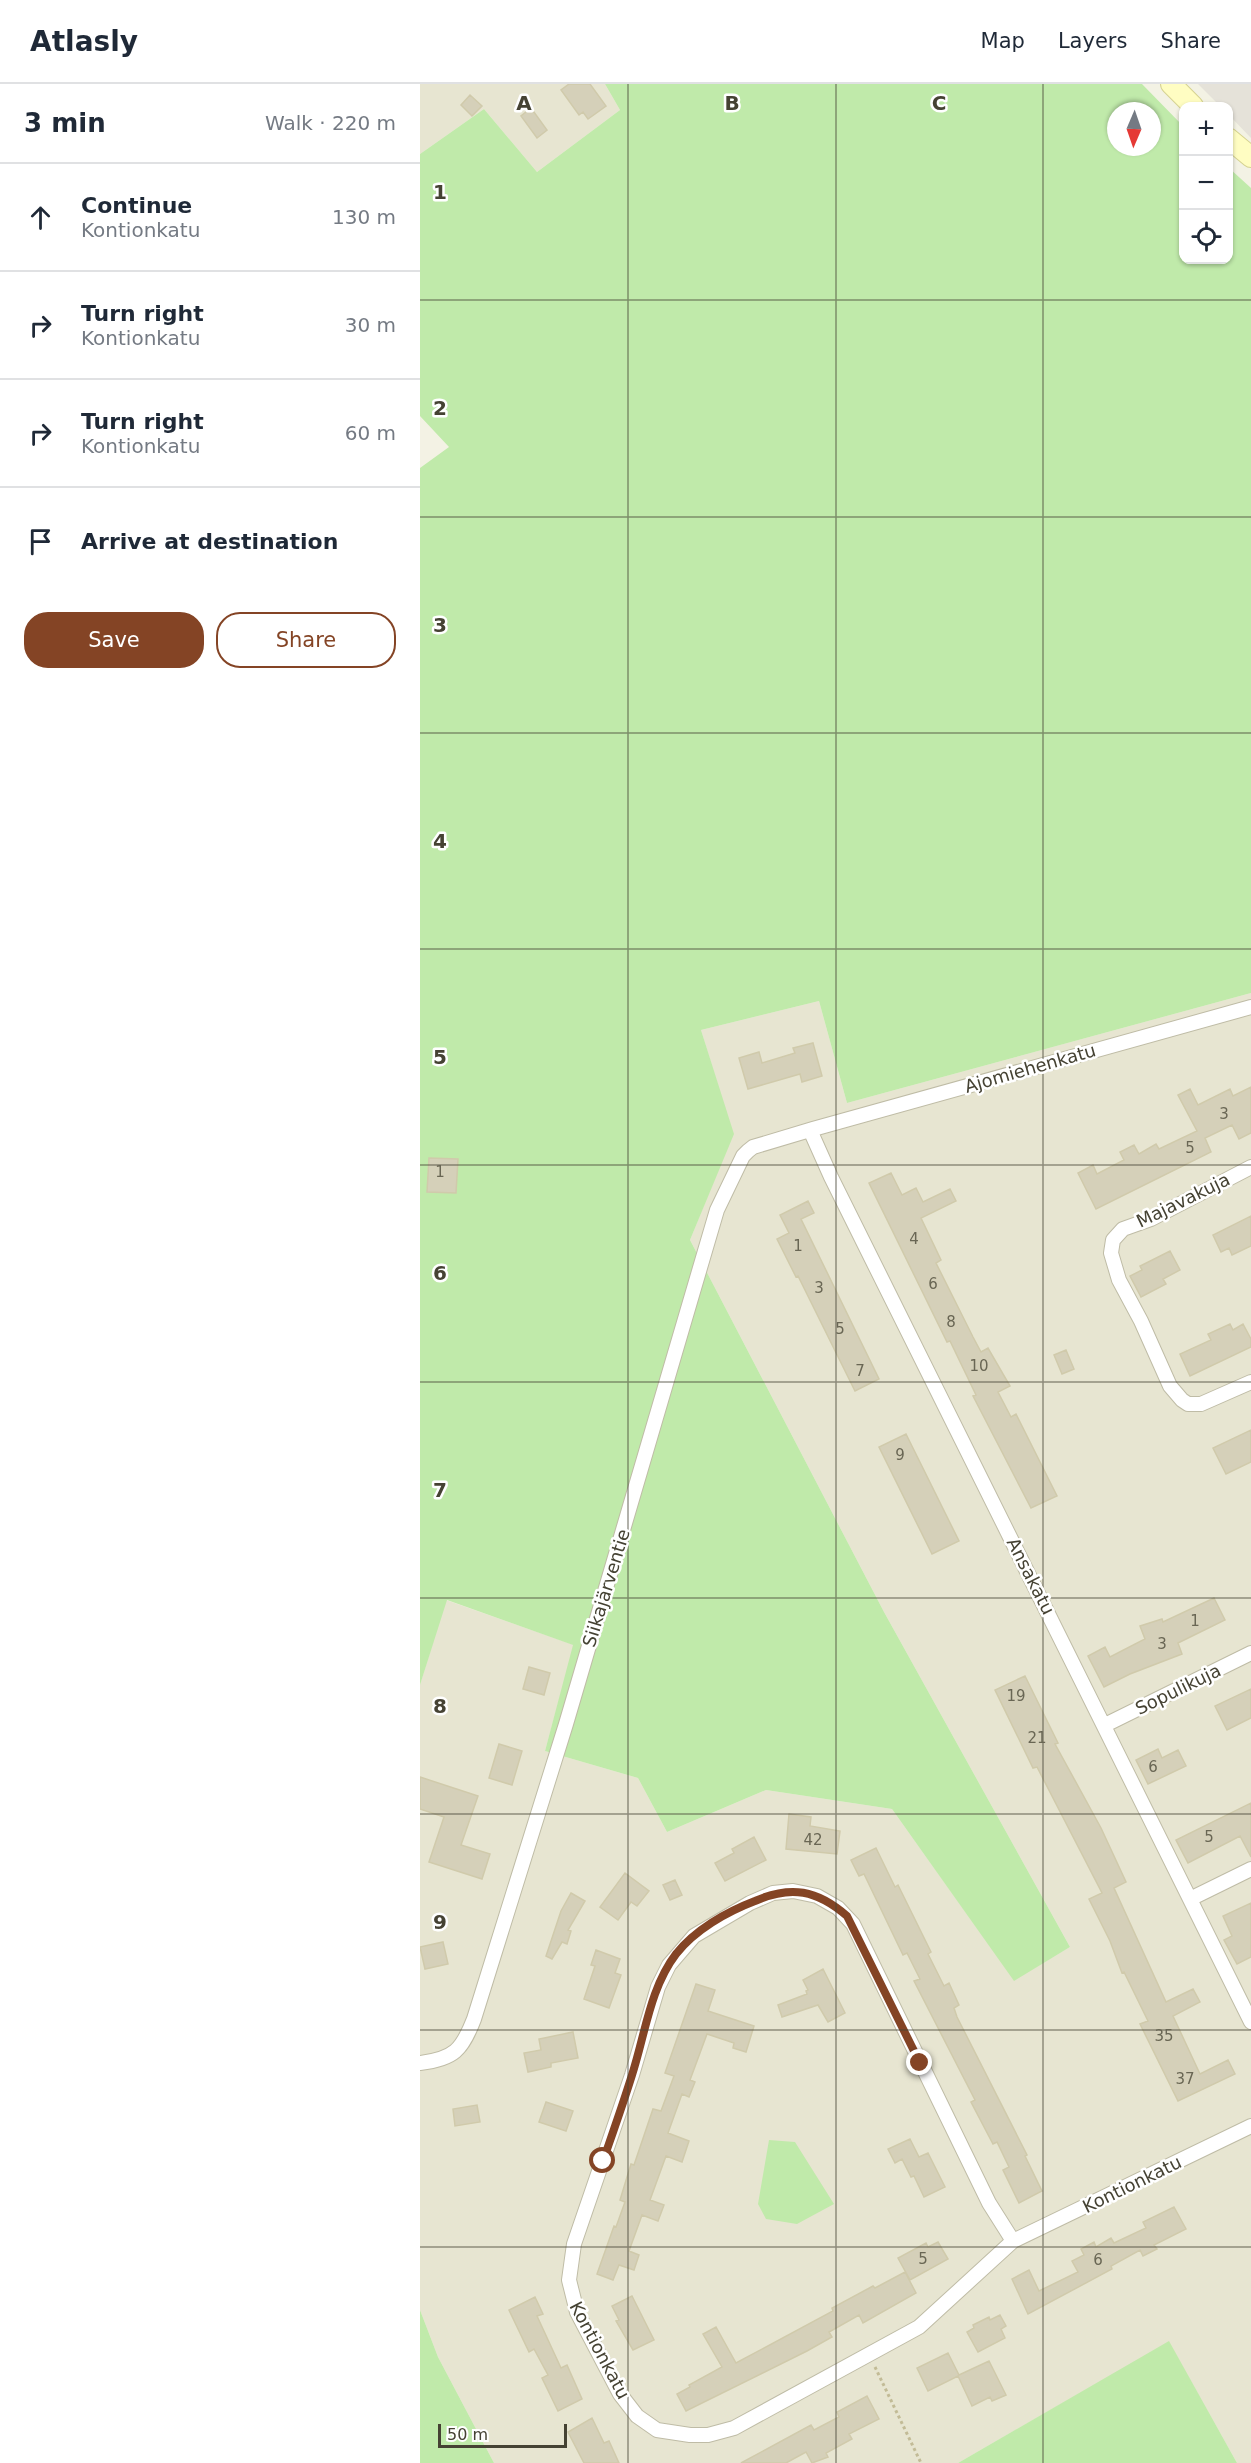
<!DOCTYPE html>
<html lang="en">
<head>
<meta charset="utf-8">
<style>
  :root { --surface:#fff; --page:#f2f2f3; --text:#1f2937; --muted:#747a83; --line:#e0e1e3; --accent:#844425 }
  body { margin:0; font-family:"DejaVu Sans",sans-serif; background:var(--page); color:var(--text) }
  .controls { position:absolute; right:18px; top:18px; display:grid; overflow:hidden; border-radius:12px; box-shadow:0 2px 4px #0004 }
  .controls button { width:54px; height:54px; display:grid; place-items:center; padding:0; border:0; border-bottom:2px solid var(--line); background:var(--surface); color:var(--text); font:30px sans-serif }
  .compass { position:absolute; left:687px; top:18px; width:54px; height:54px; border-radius:50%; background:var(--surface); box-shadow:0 2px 4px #0004; rotate:182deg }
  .scale { position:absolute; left:18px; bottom:15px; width:129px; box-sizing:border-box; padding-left:6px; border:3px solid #454233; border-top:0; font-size:16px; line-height:21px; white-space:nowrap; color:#454233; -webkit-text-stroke:4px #fff; paint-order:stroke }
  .stop { position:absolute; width:18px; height:18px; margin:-14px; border:4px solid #844425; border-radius:50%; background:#fff }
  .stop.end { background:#844425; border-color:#fff; box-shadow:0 2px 6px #0008 }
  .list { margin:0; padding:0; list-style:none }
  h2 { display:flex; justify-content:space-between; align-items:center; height:78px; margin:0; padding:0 24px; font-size:26px }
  h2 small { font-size:20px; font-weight:400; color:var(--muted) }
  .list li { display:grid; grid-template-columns:39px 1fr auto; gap:18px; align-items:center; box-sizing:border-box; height:108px; padding:0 24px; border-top:2px solid var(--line) }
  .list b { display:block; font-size:22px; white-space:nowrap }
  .list p { margin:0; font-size:20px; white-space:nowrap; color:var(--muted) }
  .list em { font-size:20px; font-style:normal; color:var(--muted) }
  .actions { display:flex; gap:12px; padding:18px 24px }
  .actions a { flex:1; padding:14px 0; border:2px solid var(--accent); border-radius:24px; text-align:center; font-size:21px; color:var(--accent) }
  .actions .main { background:var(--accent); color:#fff }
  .icon { flex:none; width:33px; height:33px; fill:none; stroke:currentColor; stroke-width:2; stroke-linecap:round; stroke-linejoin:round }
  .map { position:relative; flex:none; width:831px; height:2379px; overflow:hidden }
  header { display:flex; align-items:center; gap:36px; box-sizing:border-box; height:84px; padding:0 30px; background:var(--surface); border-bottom:2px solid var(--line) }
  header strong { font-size:28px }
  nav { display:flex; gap:33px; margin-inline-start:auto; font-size:21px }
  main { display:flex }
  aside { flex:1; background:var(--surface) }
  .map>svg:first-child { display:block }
  .residential { fill:#e7e5d1 }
  .industrial { fill:#e5e2d9 }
  .green { fill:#c0eaaa; fill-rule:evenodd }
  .building { fill:#d5d0b9; stroke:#d0caab; stroke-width:1.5 }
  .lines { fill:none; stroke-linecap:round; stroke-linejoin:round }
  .street-casing { stroke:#bfbca6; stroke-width:16 }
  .secondary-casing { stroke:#d5d290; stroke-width:22 }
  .path { stroke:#c2bb96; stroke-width:3; stroke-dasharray:3 3; stroke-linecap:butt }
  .street { stroke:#fff; stroke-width:14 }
  .secondary { stroke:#fffdc2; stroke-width:20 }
  .route { stroke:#844425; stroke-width:8 }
  .grid { fill:none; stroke:#454233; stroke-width:1.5; stroke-opacity:0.55 }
  .labels { text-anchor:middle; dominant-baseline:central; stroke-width:5; stroke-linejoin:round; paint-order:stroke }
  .number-label { font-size:15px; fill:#696654 }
  .street-label { font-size:18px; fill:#454233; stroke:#fff }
  .grid-label { font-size:20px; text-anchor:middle; font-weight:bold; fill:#454233; stroke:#fff; stroke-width:5; stroke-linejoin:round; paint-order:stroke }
</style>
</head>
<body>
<header>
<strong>Atlasly</strong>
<nav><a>Map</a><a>Layers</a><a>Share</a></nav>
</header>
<main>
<aside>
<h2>3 min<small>Walk · 220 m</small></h2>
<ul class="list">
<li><svg class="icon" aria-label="ahead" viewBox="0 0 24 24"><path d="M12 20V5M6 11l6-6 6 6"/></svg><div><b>Continue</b><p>Kontionkatu</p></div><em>130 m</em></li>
<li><svg class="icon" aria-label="right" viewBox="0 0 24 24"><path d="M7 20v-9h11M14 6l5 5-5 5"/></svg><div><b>Turn right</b><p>Kontionkatu</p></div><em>30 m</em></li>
<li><svg class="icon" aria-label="right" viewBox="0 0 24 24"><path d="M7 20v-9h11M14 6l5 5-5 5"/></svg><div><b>Turn right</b><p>Kontionkatu</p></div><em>60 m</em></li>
<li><svg class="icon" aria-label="arrive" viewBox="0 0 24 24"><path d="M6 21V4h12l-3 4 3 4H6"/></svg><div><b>Arrive at destination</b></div></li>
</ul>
<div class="actions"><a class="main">Save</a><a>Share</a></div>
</aside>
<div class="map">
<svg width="831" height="2379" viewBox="0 0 831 2379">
  <rect width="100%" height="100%" fill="#f3f2e4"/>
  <path class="residential" d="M0,0h185l15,26 -83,62 -53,-63 -64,45z
    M831,909v1470h-14l-68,-121 -211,121h-464l-56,-106 -18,-47v-625l26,-85 128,45 -29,106 93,27 29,54 99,-42 126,19 122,171 56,-33 -186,-335 -194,-372 43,-106 -32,-104 118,-29 28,102z"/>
  <path class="industrial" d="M778,0h53v54l-22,-23 -1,-9h-8z"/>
  <path class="green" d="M185,0h537l41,42 1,134h44l1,-92 22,20v805l-404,110 -28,-102 -118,29 33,104 -44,106 194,372 186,335 -56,34 -122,-172 -126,-19 -99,42 -29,-54 -93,-27 28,-106 -126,-45 -27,85v-1217l29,-21 -29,-31v-262l64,-45 53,63 83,-62zM696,27h36v36h-36z
    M349,2056l26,2 39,62 -37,20 -31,-5 -8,-15z
    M0,2226l18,47 56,106h-74z
    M749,2257l68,122h-279z"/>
  <path class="building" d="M149,0h21l16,22 -18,13 -5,-7 -4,3 -18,-25z
    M50,11l12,11 -10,10 -11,-11z
    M111,24l16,22 -10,8 -16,-22z
    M393,959l9,33 -20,6 -2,-8 -52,15 -9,-31 20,-6 3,11 33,-10 -2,-5z
    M831,1003v46l-12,6 -7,-14 -27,13 6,14 -115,57 -18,-36 15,-8 4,9 27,-14 -4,-8 14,-7 5,9 17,-10 3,5 38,-18 -19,-36 12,-6 8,16 32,-16 3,7z
    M9,1074l29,1 -2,34 -29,-1z
    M471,1089l11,22 14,-7 7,14 27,-13 6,12 -35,17 20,42 -5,3 37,74 8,15 7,-4 22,38 -12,6 13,25 5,-3 41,82 -26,12 -58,-112 3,-1 -26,-54 -3,1 -78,-159z
    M388,1117l6,12 -13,6 78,160 -24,12 -57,-115 -2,1 -19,-38 12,-6 -9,-18z
    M831,1132v30l-19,9 -3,-7 -8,4 -8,-17z
    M750,1167l10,19 -17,9 3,5 -25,13 -11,-21 12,-6 -2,-4z
    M810,1240l3,6 10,-6 8,15v8l-61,29 -10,-22 31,-14 -3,-6z
    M646,1266l8,19 -12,5 -8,-19z
    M831,1346v32l-25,12 -13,-26z
    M486,1350l53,107 -27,13 -53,-107z
    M794,1514l11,22 -47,23 4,11 -52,20 -26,13 -16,-31 17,-9 5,10 35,-18 -5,-13 22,-7 1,3z
    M109,1583l21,6 -6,22 -21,-6z
    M605,1592l33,67 -3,1 46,84 25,54 -12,6 52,114 27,-13 7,13 -27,14 27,58 28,-14 7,14 -57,27 -38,-77 8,-3 -24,-49 -2,1 -12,-32 -21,-42 13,-6 -65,-126 -4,1 -38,-78z
    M831,1605v29l-24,12 -12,-24z
    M79,1660l23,7 -10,34 -23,-7z
    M738,1665l4,9 16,-8 8,16 -38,18 -12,-24z
    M0,1693l58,19 -17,49 29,9 -8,25 -53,-17 15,-45 -24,-8z
    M831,1719v54l-11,-21 -52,27 -12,-23z
    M369,1730l22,3 -1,9 30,5 -3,23 -51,-5z
    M334,1753l12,23 -41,21 -10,-18 19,-10 -2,-4z
    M456,1764l19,39 3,-2 33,67 -3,2 16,32 5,-3 10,22 -5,3 3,9 70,138 -2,1 17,35 -23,12 -16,-33 6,-3 -12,-25 -4,2 -22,-42 4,-2 -61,-119 6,-2 -13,-26 -4,2 -39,-81 -5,2 -8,-16z
    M205,1789l24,18 -12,15 -6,-4 -13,18 -18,-13z
    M255,1796l7,15 -12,5 -7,-15z
    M151,1809l14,8 -17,29 3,1 -4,13 -5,-2 -10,17 -6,-3 15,-45z
    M831,1819v54l-14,7 -13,-24 8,-4 -9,-20z
    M23,1858l5,22 -23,5 -5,-22z
    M176,1866l24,9 -5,14 6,2 -12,33 -25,-9 11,-33 -4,-1z
    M403,1885l22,44 -17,9 -10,-17 -36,12 -4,-12 29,-11 -1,-3 2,-1 -5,-10z
    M276,1900l19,6 -7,21 46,15 -8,26 -13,-4 1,-5 -27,-9 -17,46 5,2 -6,15 -7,-3 -14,39 21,8 -7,21 -16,-6 -16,44 14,5 -6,16 -16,-6 -13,36 10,4 -5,15 -15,-5 -6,15 -16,-6 17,-48 2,1 9,-25 -5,-2 11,-36 3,1 19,-56 8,2 13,-35 -9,-3z
    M153,1948l5,26 -27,5v4l-23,5 -4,-19 17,-3 -2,-11z
    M126,2018l27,9 -7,20 -27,-9z
    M57,2021l3,17 -25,4 -2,-17z
    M490,2055l9,18 9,-4 17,34 -21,10 -10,-21 -3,1 -9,-18 -7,4 -7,-14z
    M754,2123l12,22 -32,16 3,4 -14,7 -3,-6 -29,16 1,3 -84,45 -16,-35 17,-9 10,21 39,-19 -6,-11 12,-6 -3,-6 13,-7 2,5 15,-9 3,5 32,-15 -3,-6z
    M518,2158l10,17 -38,21 -12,-22 28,-15 2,4z
    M485,2188l11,21 -53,30 -4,-8 -30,17 3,5 -25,14 -121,60 -9,-17 13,-7 -1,-2 33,-18 -19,-33 13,-7 20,36 97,-52 -1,-3 41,-22 2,2z
    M212,2212l22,44 -21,10 -17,-29 3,-1 -7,-14z
    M115,2213l8,17 -6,2 24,52 6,-3 15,34 -24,12 -16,-33 6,-3 -14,-26 -5,3 -20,-42z
    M580,2231l6,11 -5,3 4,9 -27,14 -11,-20 7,-4 -1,-3 16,-8 1,3z
    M528,2269l11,22 30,-14 17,34 -14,6 -2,-4 -18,9 -14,-30 -30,15 -11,-23z
    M447,2312l12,23 -30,15 3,5 -26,14 2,4 -16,6 -6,-11 -20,11h-45l70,-38 3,5 25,-13 -2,-5z
    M172,2334l12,25 5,-2 10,22h-35l-16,-31z"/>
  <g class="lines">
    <defs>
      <path id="street" d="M390,1046l21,47 420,845
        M831,1083l-100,52 -28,10 -10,11 -2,13 8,27 22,41 29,65 12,14 6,4h13l50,-22
        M685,1641l146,-72
        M770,1815l61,-30
        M0,1979c34,-4 42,-13 54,-44l92,-295 151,-514 26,-54 5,-5 5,-4 60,-18 438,-122
        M593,2157l-24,-38 -136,-279 -15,-16 -21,-12 -24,-5 -20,2 -23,10 -56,33 -25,29 -11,22 -26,88 -58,169 -5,36 8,32 43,82 17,22 20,14 33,5h18l26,-7 185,-101 94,-86 238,-115"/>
      <path id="secondary" d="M751,0l22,22
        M808,54l23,19"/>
    </defs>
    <use href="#street" class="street-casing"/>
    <use href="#secondary" class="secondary-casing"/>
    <path class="path" d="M455,2283l46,96"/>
    <use href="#street" class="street"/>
    <use href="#secondary" class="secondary"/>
  </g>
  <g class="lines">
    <path class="route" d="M183,2077c10,-29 20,-57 29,-86 13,-40 18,-87 44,-121 19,-24 50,-42 79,-53 36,-16 62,-11 92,15l73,147"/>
  </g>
  <path class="grid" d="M208,0v2379M416,0v2379M623,0v2379M0,216h831M0,433h831M0,649h831M0,865h831M0,1081h831M0,1298h831M0,1514h831M0,1730h831M0,1946h831M0,2163h831"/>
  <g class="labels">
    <g class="number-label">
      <text x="804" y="1030">3</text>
      <text x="770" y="1064">5</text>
      <text x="20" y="1088">1</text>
      <text x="494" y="1155">4</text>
      <text x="378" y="1162">1</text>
      <text x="513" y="1200">6</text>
      <text x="399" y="1204">3</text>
      <text x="531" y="1238">8</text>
      <text x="420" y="1245">5</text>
      <text x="559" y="1282">10</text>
      <text x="440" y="1287">7</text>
      <text x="480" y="1371">9</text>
      <text x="775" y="1537">1</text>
      <text x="742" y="1560">3</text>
      <text x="596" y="1612">19</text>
      <text x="617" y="1654">21</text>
      <text x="733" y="1683">6</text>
      <text x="789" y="1753">5</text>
      <text x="393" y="1756">42</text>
      <text x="744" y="1952">35</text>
      <text x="765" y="1995">37</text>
      <text x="503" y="2175">5</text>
      <text x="678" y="2176">6</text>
    </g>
    <g class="street-label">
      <text transform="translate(610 984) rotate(-16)">Ajomiehenkatu</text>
      <text transform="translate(763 1116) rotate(-26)">Majavakuja</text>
      <text transform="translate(611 1492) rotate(63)">Ansakatu</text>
      <text transform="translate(186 1504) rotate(-73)">Siikajärventie</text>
      <text transform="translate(758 1605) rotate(-26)">Sopulikuja</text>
      <text transform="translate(712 2100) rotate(-26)">Kontionkatu</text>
      <text transform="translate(180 2266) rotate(62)">Kontionkatu</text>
    </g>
  </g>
  <g class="grid-label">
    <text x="104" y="26">A</text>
    <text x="312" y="26">B</text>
    <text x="519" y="26">C</text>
    <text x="20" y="115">1</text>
    <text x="20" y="331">2</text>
    <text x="20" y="548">3</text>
    <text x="20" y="764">4</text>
    <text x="20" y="980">5</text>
    <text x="20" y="1196">6</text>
    <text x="20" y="1413">7</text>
    <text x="20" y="1629">8</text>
    <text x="20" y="1845">9</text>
  </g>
</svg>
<div class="controls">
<button>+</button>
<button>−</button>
<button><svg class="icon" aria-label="locate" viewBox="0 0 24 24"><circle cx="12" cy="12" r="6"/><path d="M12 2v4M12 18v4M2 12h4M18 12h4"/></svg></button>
</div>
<svg class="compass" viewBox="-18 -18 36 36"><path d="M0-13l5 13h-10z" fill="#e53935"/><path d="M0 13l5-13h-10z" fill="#747a83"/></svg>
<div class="scale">50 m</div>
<div class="stop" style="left:183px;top:2077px"></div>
<div class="stop end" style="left:500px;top:1979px"></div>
</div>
</main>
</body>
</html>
